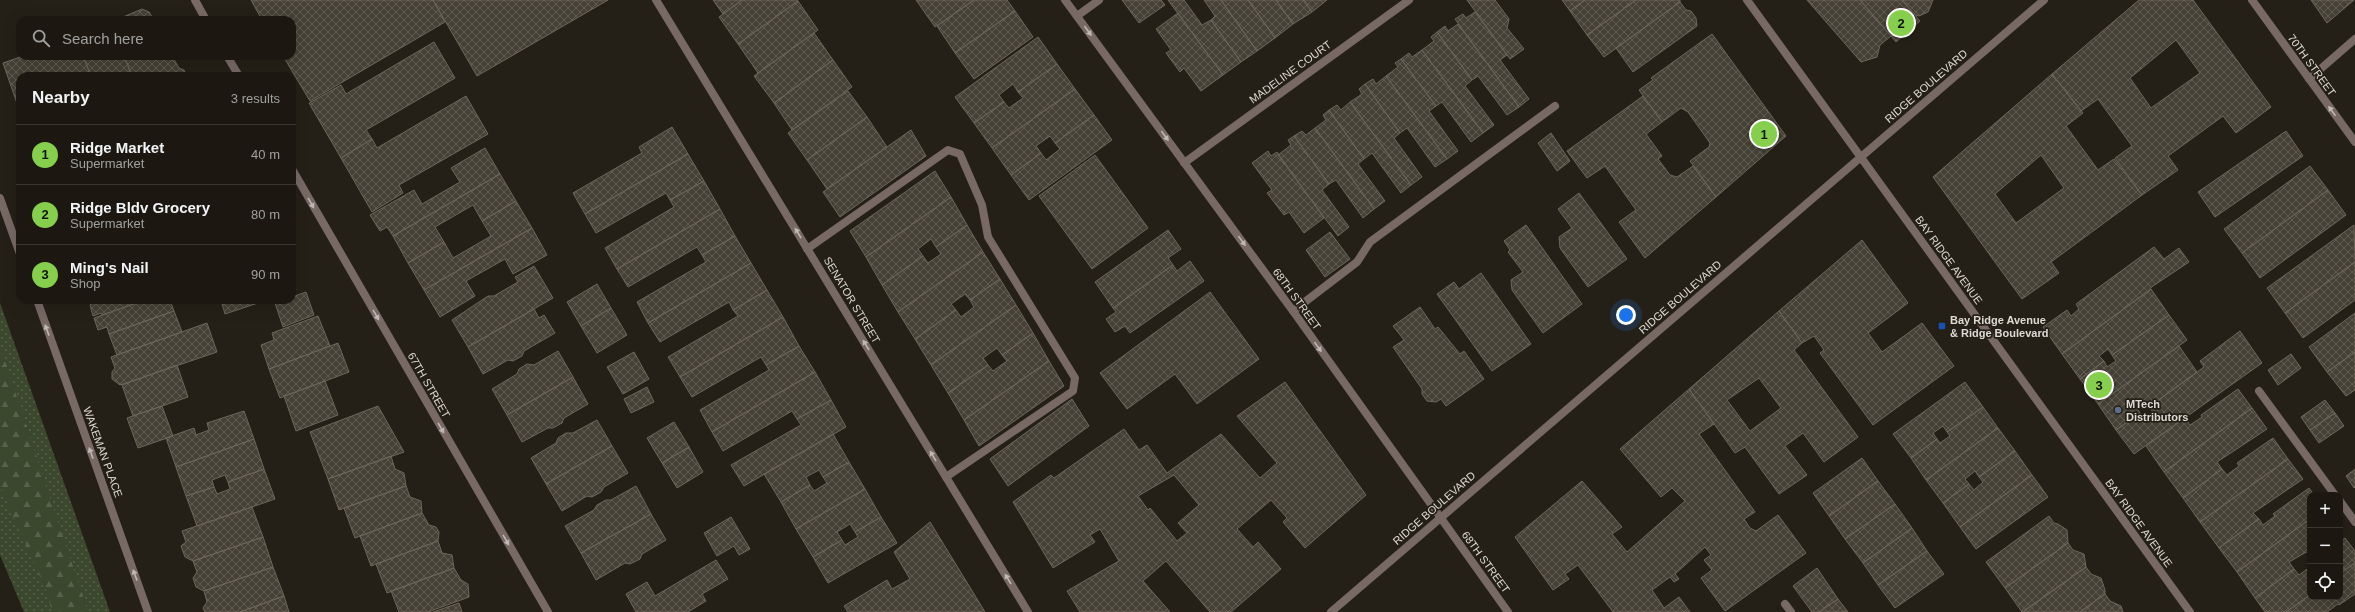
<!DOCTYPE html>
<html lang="en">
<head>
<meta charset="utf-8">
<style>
  :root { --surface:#1c1811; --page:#29251f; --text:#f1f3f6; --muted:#a0a09f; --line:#3a3731; --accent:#86cf4c }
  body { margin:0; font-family:Helvetica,sans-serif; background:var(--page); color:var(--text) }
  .controls { position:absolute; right:12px; bottom:12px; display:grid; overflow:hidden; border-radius:8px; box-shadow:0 4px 16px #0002 }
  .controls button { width:36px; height:36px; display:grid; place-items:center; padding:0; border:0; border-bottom:1px solid var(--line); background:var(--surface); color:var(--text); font:20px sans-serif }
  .you { position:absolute; left:1626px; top:315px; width:14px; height:14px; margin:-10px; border:3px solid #fff; border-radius:50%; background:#1a73e8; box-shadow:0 0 0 6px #1a73e833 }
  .badge { display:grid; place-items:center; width:26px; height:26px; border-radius:50%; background:var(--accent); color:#111; font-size:13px; font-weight:700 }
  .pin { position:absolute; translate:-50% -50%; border:2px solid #fff; box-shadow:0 1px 4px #0006 }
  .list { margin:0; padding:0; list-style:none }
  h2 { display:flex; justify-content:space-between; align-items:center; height:52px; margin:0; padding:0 16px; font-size:17px }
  h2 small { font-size:13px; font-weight:400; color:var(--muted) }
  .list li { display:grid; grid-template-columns:26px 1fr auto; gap:12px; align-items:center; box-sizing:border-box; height:60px; padding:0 16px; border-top:1px solid var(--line) }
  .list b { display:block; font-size:15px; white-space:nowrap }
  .list p { margin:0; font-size:13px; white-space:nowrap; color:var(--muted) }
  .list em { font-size:13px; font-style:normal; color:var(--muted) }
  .icon { flex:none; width:22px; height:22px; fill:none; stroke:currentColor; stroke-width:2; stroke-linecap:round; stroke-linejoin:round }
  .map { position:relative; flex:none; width:2355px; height:612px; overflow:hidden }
  .search { position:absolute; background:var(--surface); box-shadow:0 4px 16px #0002; left:16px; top:16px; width:280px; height:44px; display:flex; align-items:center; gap:10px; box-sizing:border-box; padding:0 14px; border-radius:12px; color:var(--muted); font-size:15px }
  .panel { position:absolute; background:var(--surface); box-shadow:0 4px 16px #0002; left:16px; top:72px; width:280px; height:232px; border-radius:12px }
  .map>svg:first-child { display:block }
  .grass { fill:url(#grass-dots) }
  .forest { fill:url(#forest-firs) }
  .building { fill:url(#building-cross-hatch); stroke:#6c675b; fill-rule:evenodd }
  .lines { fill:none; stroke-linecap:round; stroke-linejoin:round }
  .service { stroke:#786965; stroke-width:8 }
  .minor { stroke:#786965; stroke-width:8 }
  .tertiary { stroke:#786965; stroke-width:8 }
  .oneway { fill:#bfb8b3 }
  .transit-dot { fill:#1a4fb4; stroke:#252017; stroke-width:1.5 }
  .service-dot { fill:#5c6f8a; stroke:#252017; stroke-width:1.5 }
  .labels { text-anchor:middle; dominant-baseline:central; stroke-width:3.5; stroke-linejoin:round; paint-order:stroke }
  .street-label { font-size:11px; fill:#dddad4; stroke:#252017 }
  .poi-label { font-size:11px; font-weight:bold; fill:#dddad4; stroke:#252017; text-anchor:start }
</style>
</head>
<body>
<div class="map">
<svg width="2355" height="612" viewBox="0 0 2355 612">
  <defs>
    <pattern id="grass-dots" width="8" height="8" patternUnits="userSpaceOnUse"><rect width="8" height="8" fill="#3b482d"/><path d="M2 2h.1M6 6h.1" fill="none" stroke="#57624b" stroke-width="1.8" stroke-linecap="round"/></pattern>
    <pattern id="forest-firs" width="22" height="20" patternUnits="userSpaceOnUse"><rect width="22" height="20" fill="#3b482d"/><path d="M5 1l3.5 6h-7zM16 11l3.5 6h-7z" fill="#57624b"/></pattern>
    <pattern id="building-cross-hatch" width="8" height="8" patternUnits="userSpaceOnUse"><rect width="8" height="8" fill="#464136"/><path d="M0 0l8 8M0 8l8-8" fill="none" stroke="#605c52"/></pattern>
  </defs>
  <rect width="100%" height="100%" fill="#252017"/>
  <path class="grass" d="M0,303l110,309h-86l-24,-57z"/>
  <path class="forest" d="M0,346l88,266h-36l-5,-20 -47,-106z"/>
  <path class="building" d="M251,0h182l12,22 -135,79 -27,-45h9v-36h-30z
    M433,0h175l-131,76z
    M713,0h29l-19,14z
    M742,0h55l1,1 -60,43 -19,-27z
    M916,0h58l-39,27z
    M974,0h33l8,11 -60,42 -18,-27z
    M1122,0h39l4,5 -26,18z
    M1168,0h16l18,25 9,-5 30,42 -18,13z
    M1204,0h17l36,51 -16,11 -30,-42 4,-4z
    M1221,0h27l27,38 -18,13z
    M1248,0h28l17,24 -18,14z
    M1276,0h27l9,12 -19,12z
    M1303,0h24l-15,12z
    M1467,0h28l14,19 -2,9 17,21 -14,10z
    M1562,0h23l-15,11z
    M1585,0h51l-49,35 -17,-24z
    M1636,0h44v2l-76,55 -17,-22z
    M1807,0h53l31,36 -11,9 -3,12 -16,5z
    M1860,0h42l18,21 -24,21z
    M1902,0h31l-5,12 -9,4 -4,-1z
    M2139,0h54l78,107 -35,26 -13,-17 -55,40 10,14 -36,25 -27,-37 17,-12 -34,-47 -17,12 -29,-37zM2176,40l24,33 -49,35 -21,-30z
    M2311,0h43l-27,23z
    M798,1l20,29 -60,43 -20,-29z
    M1680,2l6,8 5,1 5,7 1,8 -64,46 -17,-24z
    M142,9l7,3 5,8h-38z
    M1015,11l18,26 -59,42 -19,-26z
    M1475,12l32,43 -7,5 29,39 -10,8 -64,-88 8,-5 3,4z
    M1178,13l45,62 -22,16 -17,-23 -4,4 -14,-19 5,-3 -15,-21z
    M1458,24l61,83 -12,8 -29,-39 -6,4 -35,-48 8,-6 3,5z
    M1437,32l35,48 -7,6 29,39 -11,8 -61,-83 12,-9 -3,-4z
    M814,33l19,27 -59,43 -20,-27z
    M1712,34l74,102 -70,61 -26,-36 19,-14 1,-4 -22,-31 -7,-4 -19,14 -23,-32 14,-10 -2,-2z
    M1038,37l19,27 -39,28 -5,-8 -14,11 5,7 -30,21 -19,-26z
    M434,42l21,36 -89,52 6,9 -31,19 -32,-55 32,-18 5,9z
    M1422,50l61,83 -12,9 -29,-40 -6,4 -35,-47 8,-6 3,4z
    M23,56h60l8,20h-71v36l-17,-49z
    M83,56h41l8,20h-41z
    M124,56h48l7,12 5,2 3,6h-55z
    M1401,59l35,47 -7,5 29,40 -11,8 -61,-83 12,-9 -3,-4z
    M833,60l19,27 -60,43 -18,-27z
    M1057,64l18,25 -83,59 -18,-25 30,-21 5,6 14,-10 -5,-6z
    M2052,74l31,39 -17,13 32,44 16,-11 28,36 -91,67 8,11 -37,26 -89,-122zM2041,155l23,33 -48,35 -21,-29z
    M1386,76l61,83 -12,8 -28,-39 -7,5 -35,-49 8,-5 3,5z
    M1365,84l35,49 -6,5 28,39 -11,8 -61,-83 12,-8 -3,-5z
    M1075,89l19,26 -39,28 -5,-7 -14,10 5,7 -30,22 -19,-27z
    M848,91l19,26 -60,43 -19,-27z
    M466,96l22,38 -89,51 4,8 -31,19 -31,-54 31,-19 5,9z
    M1643,96l19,26 -16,12 16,22 -4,3 12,16 7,2 16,-11 23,31 -71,61 -26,-36 17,-12 -31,-44 -18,12 -20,-27z
    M1350,102l61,83 -10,8 -29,-40 -8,6 -35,-49 8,-5 4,5z
    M1329,110l35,49 -6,5 27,37 -11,8 -59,-81 11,-8 -3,-5z
    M1094,115l18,25 -83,60 -18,-25 30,-22 5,7 14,-11 -5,-6z
    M867,117l20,30 -60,42 -20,-29z
    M672,127l16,27 -103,60 -12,-21 69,-40 -3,-6z
    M1315,128l59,81 -11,9 -27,-38 -7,4 -35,-48 8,-5 4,4z
    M911,130l15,26 -86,61 -17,-25z
    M2286,131l17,25 -88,61 -17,-25z
    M1551,133l19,28 -13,10 -19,-28z
    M1294,136l35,48 -7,6 27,37 -11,9 -60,-81 13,-10 -3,-5z
    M485,148l15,26 -107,62 -6,-9 -7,4 -10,-16 44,-25 8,14 38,-22 -9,-14z
    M1268,151l3,5 6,-4 47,66 -20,15 -15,-21 -5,3 -17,-22 5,-3 -20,-27z
    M688,154l16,27 -34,19 -4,-7 -70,40 -11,-19z
    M1095,155l53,73 -56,41 -53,-73z
    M2310,166l18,24 -86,63 -18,-24z
    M935,171l16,26 -85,60 -16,-26z
    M500,174l16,27 -34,20 -9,-16 -38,22 9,15 -36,21 -15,-27z
    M704,181l16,28 -103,60 -12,-21 69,-41 -4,-7z
    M2328,190l18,25 -86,63 -18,-25z
    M1579,193l48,66 -39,28 -28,-39 -1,-11 13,-9 -14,-19z
    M951,197l16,28 -31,22 -5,-8 -13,10 5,7 -41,29 -16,-28z
    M516,201l16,27 -108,62 -16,-27 36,-21 9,16 38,-22 -9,-15z
    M720,209l15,27 -33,19 -5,-8 -69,40 -11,-18z
    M967,225l16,27 -85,60 -16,-27 41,-29 5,7 13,-9 -5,-7z
    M1526,225l56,79 -39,29 -31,-43 -1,-10 12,-8 -15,-20 2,-2 -6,-9z
    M2354,225l1,37 -70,51 -18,-25z
    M532,228l15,27 -34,19 -8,-15 -39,22 9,15 -35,21 -16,-27z
    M1168,230l13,19 -13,9 5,7 -60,43 -18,-26z
    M1330,232l20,27 -25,18 -19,-27z
    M735,236l16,27 -103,60 -11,-21 69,-40 -4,-7z
    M1862,240l46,63 -40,30 14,19 40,-29 32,43 -81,59 -53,-72 4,-3 -10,-14 -12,7 -23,-32z
    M2154,247l10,12 15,-11 10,14 -39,26 1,1 -89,65 -19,-27 24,-17 4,6 8,-7 -3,-5z
    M983,252l17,27 -30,21 -5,-6 -14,10 5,6 -41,29 -17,-27z
    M1190,261l14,20 -74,52 -5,-7 -10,6 -9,-13 10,-7 -3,-4 60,-43 4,6z
    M2355,262v38l-52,38 -18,-25z
    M751,263l16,27 -34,20 -4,-8 -69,40 -12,-19z
    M534,266l19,32 -85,49 -16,-27 36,-24h6l24,-14 -3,-5z
    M1481,273l50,71 -39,27 -55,-77 17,-12 5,7z
    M292,278l4,12 -4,1z
    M1000,279l16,26 -85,60 -16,-26 41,-29 5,7 13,-10 -4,-7z
    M597,284l14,24 -30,18 -14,-24z
    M2151,289l18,26 -57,40 -4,-6 -9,7 5,5 -24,18 -18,-25z
    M767,290l16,27 -103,60 -12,-20 70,-41 -5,-6z
    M306,292l8,23 -31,12 -8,-24 17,-3v-3z
    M1210,292l49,67 -62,45 -22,-30 -48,35 -27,-36z
    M97,300h48l-43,15 -1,-2 -8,3 -3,-11z
    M145,300h25l4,11 -65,23 -2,-7 -9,3 -4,-12z
    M235,300h32l-42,14 -3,-10z
    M1016,305l17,28 -31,22 -5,-7 -14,10 5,7 -40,28 -17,-28z
    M1420,307l15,22 3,-2 22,27 4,-3 20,28 -38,27 -5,-7 -5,3 -9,-1 -5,-7v-5l-29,-42 11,-7 -11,-14z
    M611,308l16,27 -30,18 -16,-27z
    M534,309l5,9 5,-3 11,18 -31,18 -2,5 -9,5 -5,-1 -25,14 -15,-27z
    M174,311l8,21 -65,23 -8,-21z
    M1779,311l23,32 -8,7 64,87 -34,25 -21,-29 -18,13 22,29 -28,19 -34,-47 -10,6 -46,-64zM1759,378l22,30 -31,23 -23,-31z
    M2355,313v39l-28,20 -18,-25z
    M2169,315l18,25 -89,64 -18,-25 24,-18 3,6 9,-6 -4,-6z
    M318,316l12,30 -61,23 -8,-24 13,-5 -2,-7z
    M783,317l16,29 -33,19 -5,-8 -69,40 -12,-20z
    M207,323l10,29 -97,33 -8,-6v-7l3,-4 -4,-11z
    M2240,331l22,32 -128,91 -18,-24 24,-17 4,5 9,-6 -4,-5 55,-40 -4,-6z
    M1033,333l16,28 -85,59 -16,-27 40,-28 5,6 14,-10 -5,-6z
    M338,343l11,29 -69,26 -11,-29z
    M799,346l16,26 -103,60 -12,-22 69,-40 -3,-5z
    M2179,346l18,26 -48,35 -5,-7 -8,7 4,6 -24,17 -18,-26z
    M558,351l15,26 -66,38 -15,-26 25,-15 2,-5 8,-5 7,1z
    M634,352l15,27 -26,15 -16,-27z
    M2355,352v38l-9,6 -19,-24z
    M2291,354l10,14 -23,17 -10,-15z
    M1049,361l15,25 -85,60 -15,-26z
    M177,365l11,32 -55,19 -11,-31z
    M815,372l16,28 -34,19 -5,-8 -69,40 -11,-19z
    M573,377l15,27 -24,14 -2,5 -9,5h-5l-26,14 -15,-27z
    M325,381l13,34 -42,16 -12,-35z
    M1285,382l81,113 -61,53 -22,-26 4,-4 -16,-18 -34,29 16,18 5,-5 23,27 -50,43h-21l-44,-51 -23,20 27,31h-90l-13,-21 52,-30 -19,-32 -10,6 5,7 -42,26 -40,-66 38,-27 3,3 70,-49 15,21 8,-5 20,28 54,-39 39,44 17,-15 -40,-47zM1174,475l25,30 -21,18 9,10 -10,8 -27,-33 -2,2 -10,-14z
    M1965,382l18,25 -36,25 -4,-6 -10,7 4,6 -26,19 -18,-24z
    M647,387l7,15 -23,11 -7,-14z
    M1689,389l25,35 -15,10 56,78 -11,7 6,9 6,3 22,-16 28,38 -81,58 -24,-33 11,-8 -8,-10 7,-5 -6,-8 -30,27 4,5 -5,3 -4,-5 -18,13 12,18 15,-11 11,15h-77l-35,-47 -13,9 4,5 -16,11 -38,-53 67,-56 40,46 -10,7 15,18 58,-51 -13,-13 -11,9 -41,-48z
    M2238,389l14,19 -88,64 -18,-26 39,-28 5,7 12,-8 -1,-2z
    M1072,399l17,27 -81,60 -18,-27z
    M831,400l15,27 -102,59 -13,-21 70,-40 -4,-6z
    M2325,400l10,13 -25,17 -9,-13z
    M162,406l11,30 -35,12 -11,-30z
    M378,406l26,46 -76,27 -18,-47z
    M1983,407l15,21 -72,52 -15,-22 26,-19 3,4 10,-7 -3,-4z
    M2252,408l15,21 -50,33 5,7 -39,29 -19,-26z
    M244,411l10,28 -78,28 -10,-29 28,-10 2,7 13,-5 -2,-7z
    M2335,413l9,13 -25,17 -9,-13z
    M597,420l15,26 -66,38 -15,-26 25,-15 2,-5 8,-5h7z
    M674,422l15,25 -27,16 -15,-25z
    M1998,428l17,23 -36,26 -4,-6 -10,8 4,5 -26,19 -17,-23z
    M833,434l16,28 -26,15 -4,-7 -13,7 4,8 -29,17 -17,-28z
    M2273,438l15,21 -88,63 -17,-24 39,-29 5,6 12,-9 -2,-3z
    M254,439l10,30 -36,13 -3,-7 -13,5 2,7 -28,9 -10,-29z
    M612,446l16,27 -24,14 -3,5 -9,5 -5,-1 -25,15 -16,-27z
    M689,447l14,25 -26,16 -15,-25z
    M2015,451l17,24 -72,52 -17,-24 26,-19 5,6 9,-8 -4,-5z
    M391,456l4,13 9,4 2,13 -67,24 -11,-31z
    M1862,458l16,23 -49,35 -16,-23z
    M2288,459l15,20 -50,34 6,6 -40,29 -19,-26z
    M849,462l16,27 -69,40 -15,-27 29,-17 4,6 13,-8 -4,-6z
    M264,469l11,30 -78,27 -11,-30 28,-9 3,7 13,-5 -2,-7z
    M2355,469v18l-1,1 -8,-12z
    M2032,475l16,22 -72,52 -16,-22z
    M1878,481l17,23 -50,35 -16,-23z
    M406,486l4,11 11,4 1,12 -67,25 -11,-30z
    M636,486l15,28 -70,39 -16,-27 29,-16 3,-5 9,-5h5z
    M2309,488l5,7h-4v24l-73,53 -18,-24 40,-29 4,6 12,-9 -2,-2z
    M865,489l16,28 -26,15 -5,-8 -13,8 5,8 -29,17 -17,-28z
    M1895,504l17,24 -49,35 -18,-24z
    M252,507l11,30 -70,24 -8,-4 -4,-11 5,-4 -4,-11z
    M422,513l7,12 7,2 3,5 -1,9 -67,25 -11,-30z
    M651,514l15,26 -24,14 -2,5 -10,5 -5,-1 -29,17 -15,-27z
    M2049,516l5,7 4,1 9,6 1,13 -63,45 -19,-26z
    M731,517l19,32 -11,6 -5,-9 -17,10 -13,-23z
    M881,517l16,26 -69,40 -15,-26 29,-17 3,5 13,-8 -3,-5z
    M2310,519v31l-21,12 5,7 -39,29 -18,-26z
    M930,522l55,90h-137l-4,-6 43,-26 5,9 18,-10 -16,-27z
    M1912,528l15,23 -49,34 -15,-22z
    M263,537l10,30 -69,24 -8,-4 -3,-9 4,-6 -4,-11z
    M2345,538l10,13v12l-15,10v-31z
    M438,541l4,12 10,2 2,13 -67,25 -11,-29z
    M2068,543l5,7 11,4 2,13 -64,45 -17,-24z
    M1927,551l17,23 -49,34 -17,-23z
    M716,560l12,19 -26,15 4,7 -18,11h-52l-10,-18 21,-12 8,14z
    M2355,563v31l-16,11 -1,-1 -11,8h-41l24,-17v2h30v-24z
    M273,567l11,29 -44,16h-35l-2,-4 4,-6 -3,-11z
    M2086,567l5,7 10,4 4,12v4l-25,18h-57z
    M2310,567v28l-24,17h-21l-10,-14 39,-29 5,6z
    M454,568l7,12 7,4 1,13 -41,15h-29l-8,-21z
    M1817,568l21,31 -19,13h-7l-19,-26z
    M2105,594l5,7 11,5 2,6h-43z
    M284,596l5,16h-49z
    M1838,599l10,13h-29z
    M459,603l3,9h-29z"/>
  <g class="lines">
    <path class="service" d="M1077,16l22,-16
      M2309,79l46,-40
      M807,249l141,-99 12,4 22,51 6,32 87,141 -2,13 -127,86
      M1293,311l64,-49 13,-20 185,-136
      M2259,391l76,104
      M2340,501l15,21
      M1785,604l6,8"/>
    <path class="minor" d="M195,0l11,20
      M656,0l372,612
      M1065,0l228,311 215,301
      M2252,0l103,142
      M227,56l12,20
      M1184,163l225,-163
      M292,169l256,443
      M0,198l20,56
      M37,300l111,312"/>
    <path class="tertiary" d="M1747,0l443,612
      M1331,612l713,-612"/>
  </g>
  <defs><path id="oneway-solid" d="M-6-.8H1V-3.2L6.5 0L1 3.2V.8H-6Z"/></defs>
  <g class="oneway">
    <use href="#oneway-solid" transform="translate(1088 31) rotate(54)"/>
    <use href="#oneway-solid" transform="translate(2332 111) rotate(-126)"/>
    <use href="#oneway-solid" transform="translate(1165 136) rotate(54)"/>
    <use href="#oneway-solid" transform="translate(311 203) rotate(60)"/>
    <use href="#oneway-solid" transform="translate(798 233) rotate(-121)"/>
    <use href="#oneway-solid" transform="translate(1242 241) rotate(54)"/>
    <use href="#oneway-solid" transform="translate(376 315) rotate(60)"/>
    <use href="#oneway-solid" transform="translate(47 330) rotate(-110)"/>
    <use href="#oneway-solid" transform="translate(866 345) rotate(-121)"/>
    <use href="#oneway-solid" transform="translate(1318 347) rotate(54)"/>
    <use href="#oneway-solid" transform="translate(441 428) rotate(60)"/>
    <use href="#oneway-solid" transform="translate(91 453) rotate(-110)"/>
    <use href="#oneway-solid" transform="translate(933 456) rotate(-121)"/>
    <use href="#oneway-solid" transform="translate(506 540) rotate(60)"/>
    <use href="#oneway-solid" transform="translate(135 575) rotate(-110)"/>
    <use href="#oneway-solid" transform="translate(1008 579) rotate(-121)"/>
  </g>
  <rect class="transit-dot" x="1938" y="322" width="8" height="8" rx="2"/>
  <circle class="service-dot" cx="2118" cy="410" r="4"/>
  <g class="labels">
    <g class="street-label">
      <text transform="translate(2312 65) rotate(54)">70TH STREET</text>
      <text transform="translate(1290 72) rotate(-36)">MADELINE COURT</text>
      <text transform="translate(1926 86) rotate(-41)">RIDGE BOULEVARD</text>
      <text transform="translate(1949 260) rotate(54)">BAY RIDGE AVENUE</text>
      <text transform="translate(1680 297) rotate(-41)">RIDGE BOULEVARD</text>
      <text transform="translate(1297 299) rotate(54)">68TH STREET</text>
      <text transform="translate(852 300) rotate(59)">SENATOR STREET</text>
      <text transform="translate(429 385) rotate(60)">67TH STREET</text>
      <text transform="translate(103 452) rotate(70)">WAKEMAN PLACE</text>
      <text transform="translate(1434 508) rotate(-41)">RIDGE BOULEVARD</text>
      <text transform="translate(2139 523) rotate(54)">BAY RIDGE AVENUE</text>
      <text transform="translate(1486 562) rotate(54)">68TH STREET</text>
    </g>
    <g class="poi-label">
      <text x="1950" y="320">Bay Ridge Avenue<tspan x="1950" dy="13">&amp; Ridge Boulevard</tspan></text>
      <text x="2126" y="404">MTech<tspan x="2126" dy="13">Distributors</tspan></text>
    </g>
  </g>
</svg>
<div class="controls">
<button>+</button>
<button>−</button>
<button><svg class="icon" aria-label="locate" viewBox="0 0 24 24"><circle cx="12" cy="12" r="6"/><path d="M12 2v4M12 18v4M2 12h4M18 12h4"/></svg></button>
</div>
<div class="you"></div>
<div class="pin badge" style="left:1764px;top:134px">1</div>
<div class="pin badge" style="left:1901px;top:23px">2</div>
<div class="pin badge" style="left:2099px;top:385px">3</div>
<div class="search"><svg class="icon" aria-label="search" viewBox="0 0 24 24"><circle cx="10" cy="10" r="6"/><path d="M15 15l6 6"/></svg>Search here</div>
<section class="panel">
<h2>Nearby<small>3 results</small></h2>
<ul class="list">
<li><span class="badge">1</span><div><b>Ridge Market</b><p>Supermarket</p></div><em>40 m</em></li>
<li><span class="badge">2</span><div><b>Ridge Bldv Grocery</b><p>Supermarket</p></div><em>80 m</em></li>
<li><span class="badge">3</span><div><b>Ming's Nail</b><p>Shop</p></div><em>90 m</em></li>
</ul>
</section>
</div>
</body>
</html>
